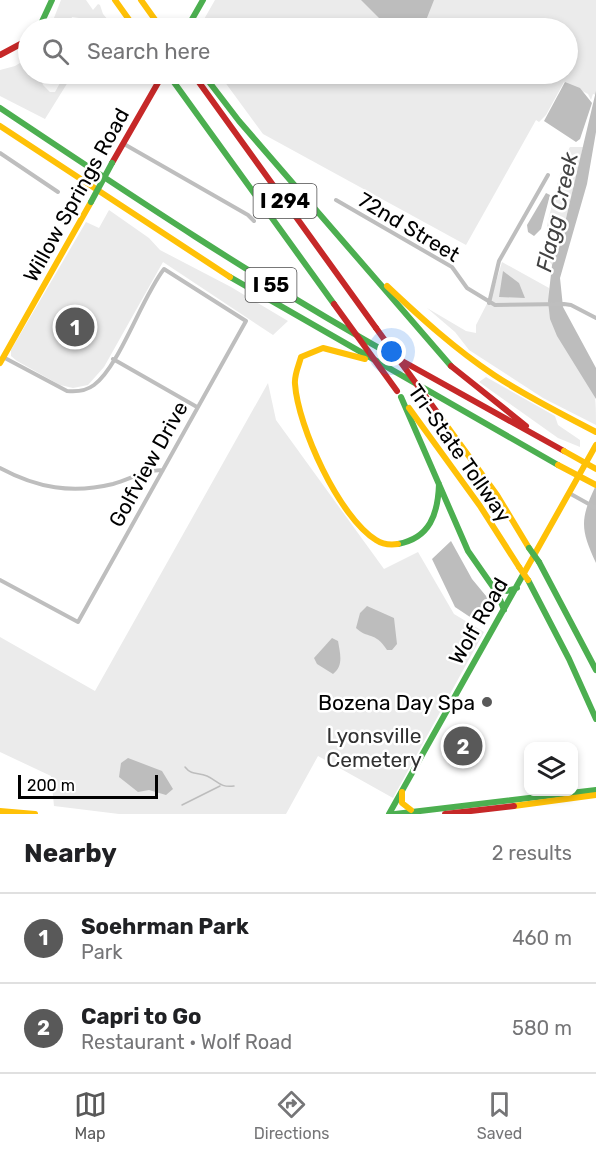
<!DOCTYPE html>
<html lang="en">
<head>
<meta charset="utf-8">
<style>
  :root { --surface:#fff; --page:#f2f2f2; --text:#202124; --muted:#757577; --line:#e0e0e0; --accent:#595959 }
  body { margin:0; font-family:Rubik,sans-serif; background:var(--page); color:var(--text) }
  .controls { position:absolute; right:18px; bottom:18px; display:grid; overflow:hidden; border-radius:12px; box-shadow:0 3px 9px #0003 }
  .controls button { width:54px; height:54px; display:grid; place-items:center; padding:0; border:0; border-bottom:2px solid var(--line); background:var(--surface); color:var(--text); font:30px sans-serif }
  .scale { position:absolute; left:18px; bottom:15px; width:140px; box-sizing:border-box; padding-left:6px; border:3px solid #000; border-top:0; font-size:16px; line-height:21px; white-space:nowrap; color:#000; -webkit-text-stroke:4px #fff; paint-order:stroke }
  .you { position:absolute; left:392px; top:352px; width:21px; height:21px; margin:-15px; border:4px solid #fff; border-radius:50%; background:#1a73e8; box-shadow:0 0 0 9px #1a73e833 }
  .badge { display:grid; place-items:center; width:39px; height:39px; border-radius:50%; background:var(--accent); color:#fff; font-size:20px; font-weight:700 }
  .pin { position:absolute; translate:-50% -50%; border:3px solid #fff; box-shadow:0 2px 6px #0006 }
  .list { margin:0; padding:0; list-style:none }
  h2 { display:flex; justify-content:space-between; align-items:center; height:78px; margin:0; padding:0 24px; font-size:26px }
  h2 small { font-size:20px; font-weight:400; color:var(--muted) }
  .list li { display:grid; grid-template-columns:39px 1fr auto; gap:18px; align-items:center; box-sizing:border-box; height:90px; padding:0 24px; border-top:2px solid var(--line) }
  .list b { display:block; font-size:22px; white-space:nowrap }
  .list p { margin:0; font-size:20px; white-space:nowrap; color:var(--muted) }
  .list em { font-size:20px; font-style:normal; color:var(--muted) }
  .icon { flex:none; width:33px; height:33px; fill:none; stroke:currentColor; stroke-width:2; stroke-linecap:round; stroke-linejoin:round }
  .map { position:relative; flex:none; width:596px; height:814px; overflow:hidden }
  .search { position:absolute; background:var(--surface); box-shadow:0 3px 9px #0003; left:18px; right:18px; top:18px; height:66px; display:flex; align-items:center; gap:15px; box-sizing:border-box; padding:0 21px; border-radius:33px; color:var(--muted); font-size:22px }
  .sheet { height:258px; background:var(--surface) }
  nav { display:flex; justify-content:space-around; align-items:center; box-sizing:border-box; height:84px; border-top:2px solid var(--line); background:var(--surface); font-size:16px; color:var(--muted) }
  nav a { display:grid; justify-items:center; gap:3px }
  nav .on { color:var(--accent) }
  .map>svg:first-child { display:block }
  .green { fill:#ebebeb }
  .water { fill:#bdbdbd }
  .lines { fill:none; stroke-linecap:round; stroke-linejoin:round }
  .stream { stroke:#bdbdbd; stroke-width:1.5 }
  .street { stroke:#bebebe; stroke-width:4 }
  .fast { stroke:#4caf50; stroke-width:6 }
  .slow { stroke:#ffc107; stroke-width:6 }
  .jam { stroke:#c62828; stroke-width:6 }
  .fast-bridge { stroke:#4caf50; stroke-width:6 }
  .slow-bridge { stroke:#ffc107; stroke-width:6 }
  .jam-bridge { stroke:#c62828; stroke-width:6 }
  .poi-dot { fill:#595959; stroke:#fff; stroke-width:2 }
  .labels { text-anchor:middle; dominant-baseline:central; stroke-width:5; stroke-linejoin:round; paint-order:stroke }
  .shield { fill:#fff; stroke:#4c4c4c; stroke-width:1.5 }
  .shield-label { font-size:20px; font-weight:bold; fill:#000 }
  .street-label { font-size:21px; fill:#000; stroke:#fff }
  .poi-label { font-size:21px; fill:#000; stroke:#fff; text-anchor:end }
  .park-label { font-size:21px; fill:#313131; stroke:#fff }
  .water-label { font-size:22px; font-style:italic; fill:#424242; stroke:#fff }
</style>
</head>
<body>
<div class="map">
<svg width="596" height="814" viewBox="0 0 596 814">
  <rect width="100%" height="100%" fill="#fff"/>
  <path class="green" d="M61,0h25l7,10 5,-6 2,1 3,9 12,14h-18l-18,-10 -7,-1 -4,11h-18z
    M215,0h381v95l-3,-1 -2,6 -3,-6 -24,-12 -18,33 -7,7 -3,-2 -70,125 -203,-111 -44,-60h349v-46h-369z
    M28,58v16h11l4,11 7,7h5l10,-18h8l-28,45 -45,-23v-26l15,-4z
    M570,147h13l-20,84 -11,34 -7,-9c3,-10 2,-19 2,-28 1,-9 18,-76 23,-81z
    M109,210l40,28 11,12 71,37 57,34 -15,14 -110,-73 -59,105 -16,18 -15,3 -13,-3 -43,-24 -6,-5v-6l75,-128 13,6z
    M502,262l47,26c-3,48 29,69 46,109 1,8 1,20 1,28l-53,-27 -74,-48 -14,-18 -28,-24 39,23 10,2v-8l17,-33z
    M486,377l69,39 3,9 22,15v7l-22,-9 -79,-56z
    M268,383l8,37 108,149 34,-17 36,62 30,18 -91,166 -75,-42 -32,58h-167l-65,-8 -3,-30 -51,-24v-115l95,54z"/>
  <path class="water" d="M361,0h73l-11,28h-42l-2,-10z
    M565,82l15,6 12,15 -12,36 -4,3 -32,-21z
    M596,91v41l-9,52 -27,94 3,29 33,61v31l-39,-63 -7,-17 -2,-18 4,-36 11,-34z
    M546,193l4,2 -9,34 -7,7 -6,-4 -1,-7z
    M503,271l16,12 6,15 -26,-1z
    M596,485v78c-16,-34 -16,-44 0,-78z
    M451,541l21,38 19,23 -7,13 -8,6 -21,-14 -23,-48z
    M367,606l27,12 3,26 -5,6h-5c-12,-19 -20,-11 -31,-22l4,-15z
    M332,638l6,3c2,12 6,25 -5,33l-16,-10 -3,-6z
    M128,758l34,13 11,18 -7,6 -17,-5 -11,2 -19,-15 2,-14z"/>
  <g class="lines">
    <path class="stream" d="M185,767c7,9 13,5 22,9 11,5 13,12 27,10
      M182,805l38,-19"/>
    <path class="street" d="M124,144l124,71 6,6
      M0,153l58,39
      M336,200l116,67 15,21 28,17 69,-1 7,1 25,13
      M489,303l10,-42 49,-86
      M113,359l84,48
      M0,468c37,20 72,26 113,16 18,-5 31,-14 50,-14
      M569,493l27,15
      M0,580l78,42 168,-301 -82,-52c-22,28 -45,98 -70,116 -8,6 -17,7 -27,6l-64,-34"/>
    <path class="fast" d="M39,28l13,-28
      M187,28l16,-28
      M168,74l166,230
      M203,74l36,47 212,245
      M0,108c130,87 259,173 395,249
      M230,277l328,188
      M401,397l67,154 30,43 6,16
      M398,544c32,-6 40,-30 41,-60
      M539,562l57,108
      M528,580l41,79 27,60
      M493,586l14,5 10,-3
      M389,814l135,-241
      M395,814l201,-24"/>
    <path class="slow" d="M115,0l20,28
      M141,0l20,28
      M0,126l230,151
      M387,286c34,32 68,63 107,89 33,22 68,39 102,57
      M365,359l-42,-11 -22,9c-2,8 -7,18 -6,27 3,43 44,133 81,156 6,4 15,5 22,4
      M0,363l91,-161
      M409,408l71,98 39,61
      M439,415l58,80 32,53
      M524,573l72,-128
      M402,792v11l9,7
      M514,806l82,-11
      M0,811l35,3"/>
    <path class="jam" d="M0,55l28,-15
      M193,74l183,254
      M112,163l51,-89
      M395,357l169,94
      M451,366l75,60
      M445,814l69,-8"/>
    <path class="fast-bridge" d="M91,202l21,-39
      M529,548l10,14"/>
    <path class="slow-bridge" d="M564,451l32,18
      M558,465l38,20
      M519,567l9,13"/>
    <path class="jam-bridge" d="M334,304l63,87
      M376,328l63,87"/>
  </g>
  <circle class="poi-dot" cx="487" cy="702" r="6"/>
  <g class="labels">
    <g class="shield">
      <rect x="253.5" y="184" width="63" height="34" rx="4.5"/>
      <rect x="245.5" y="268" width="51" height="34" rx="4.5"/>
    </g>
    <g class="shield-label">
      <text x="285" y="201">I 294</text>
      <text x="271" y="285">I 55</text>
    </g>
    <g class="street-label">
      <text transform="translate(76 195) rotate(-61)">Willow Springs Road</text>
      <text transform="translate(409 227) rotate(31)">72nd Street</text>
      <text transform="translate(460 453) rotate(55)">Tri-State Tollway</text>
      <text transform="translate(148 464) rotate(-61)">Golfview Drive</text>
      <text transform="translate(478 621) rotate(-60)">Wolf Road</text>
    </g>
    <g class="poi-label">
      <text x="475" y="702">Bozena Day Spa</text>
    </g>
    <g class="park-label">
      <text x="374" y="735">Lyonsville<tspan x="374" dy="24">Cemetery</tspan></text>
    </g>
    <g class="water-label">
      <text transform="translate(557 212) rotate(-77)">Flagg Creek</text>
    </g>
  </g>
</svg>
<div class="controls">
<button><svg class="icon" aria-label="layers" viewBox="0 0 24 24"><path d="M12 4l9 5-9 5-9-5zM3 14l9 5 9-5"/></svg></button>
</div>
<div class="scale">200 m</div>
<div class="you"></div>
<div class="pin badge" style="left:75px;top:327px">1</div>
<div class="pin badge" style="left:463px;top:746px">2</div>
<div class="search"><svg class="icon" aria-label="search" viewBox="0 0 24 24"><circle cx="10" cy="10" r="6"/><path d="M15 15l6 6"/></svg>Search here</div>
</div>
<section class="sheet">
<h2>Nearby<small>2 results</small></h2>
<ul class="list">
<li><span class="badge">1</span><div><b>Soehrman Park</b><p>Park</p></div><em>460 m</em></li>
<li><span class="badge">2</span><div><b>Capri to Go</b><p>Restaurant · Wolf Road</p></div><em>580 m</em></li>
</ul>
</section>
<nav>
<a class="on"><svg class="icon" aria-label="map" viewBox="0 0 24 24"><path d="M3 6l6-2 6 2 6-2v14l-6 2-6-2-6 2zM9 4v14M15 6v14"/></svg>Map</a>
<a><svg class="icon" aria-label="directions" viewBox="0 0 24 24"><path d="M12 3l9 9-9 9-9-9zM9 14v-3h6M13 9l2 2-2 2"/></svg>Directions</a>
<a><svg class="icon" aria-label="saved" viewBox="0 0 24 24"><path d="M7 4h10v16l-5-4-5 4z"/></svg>Saved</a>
</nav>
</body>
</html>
